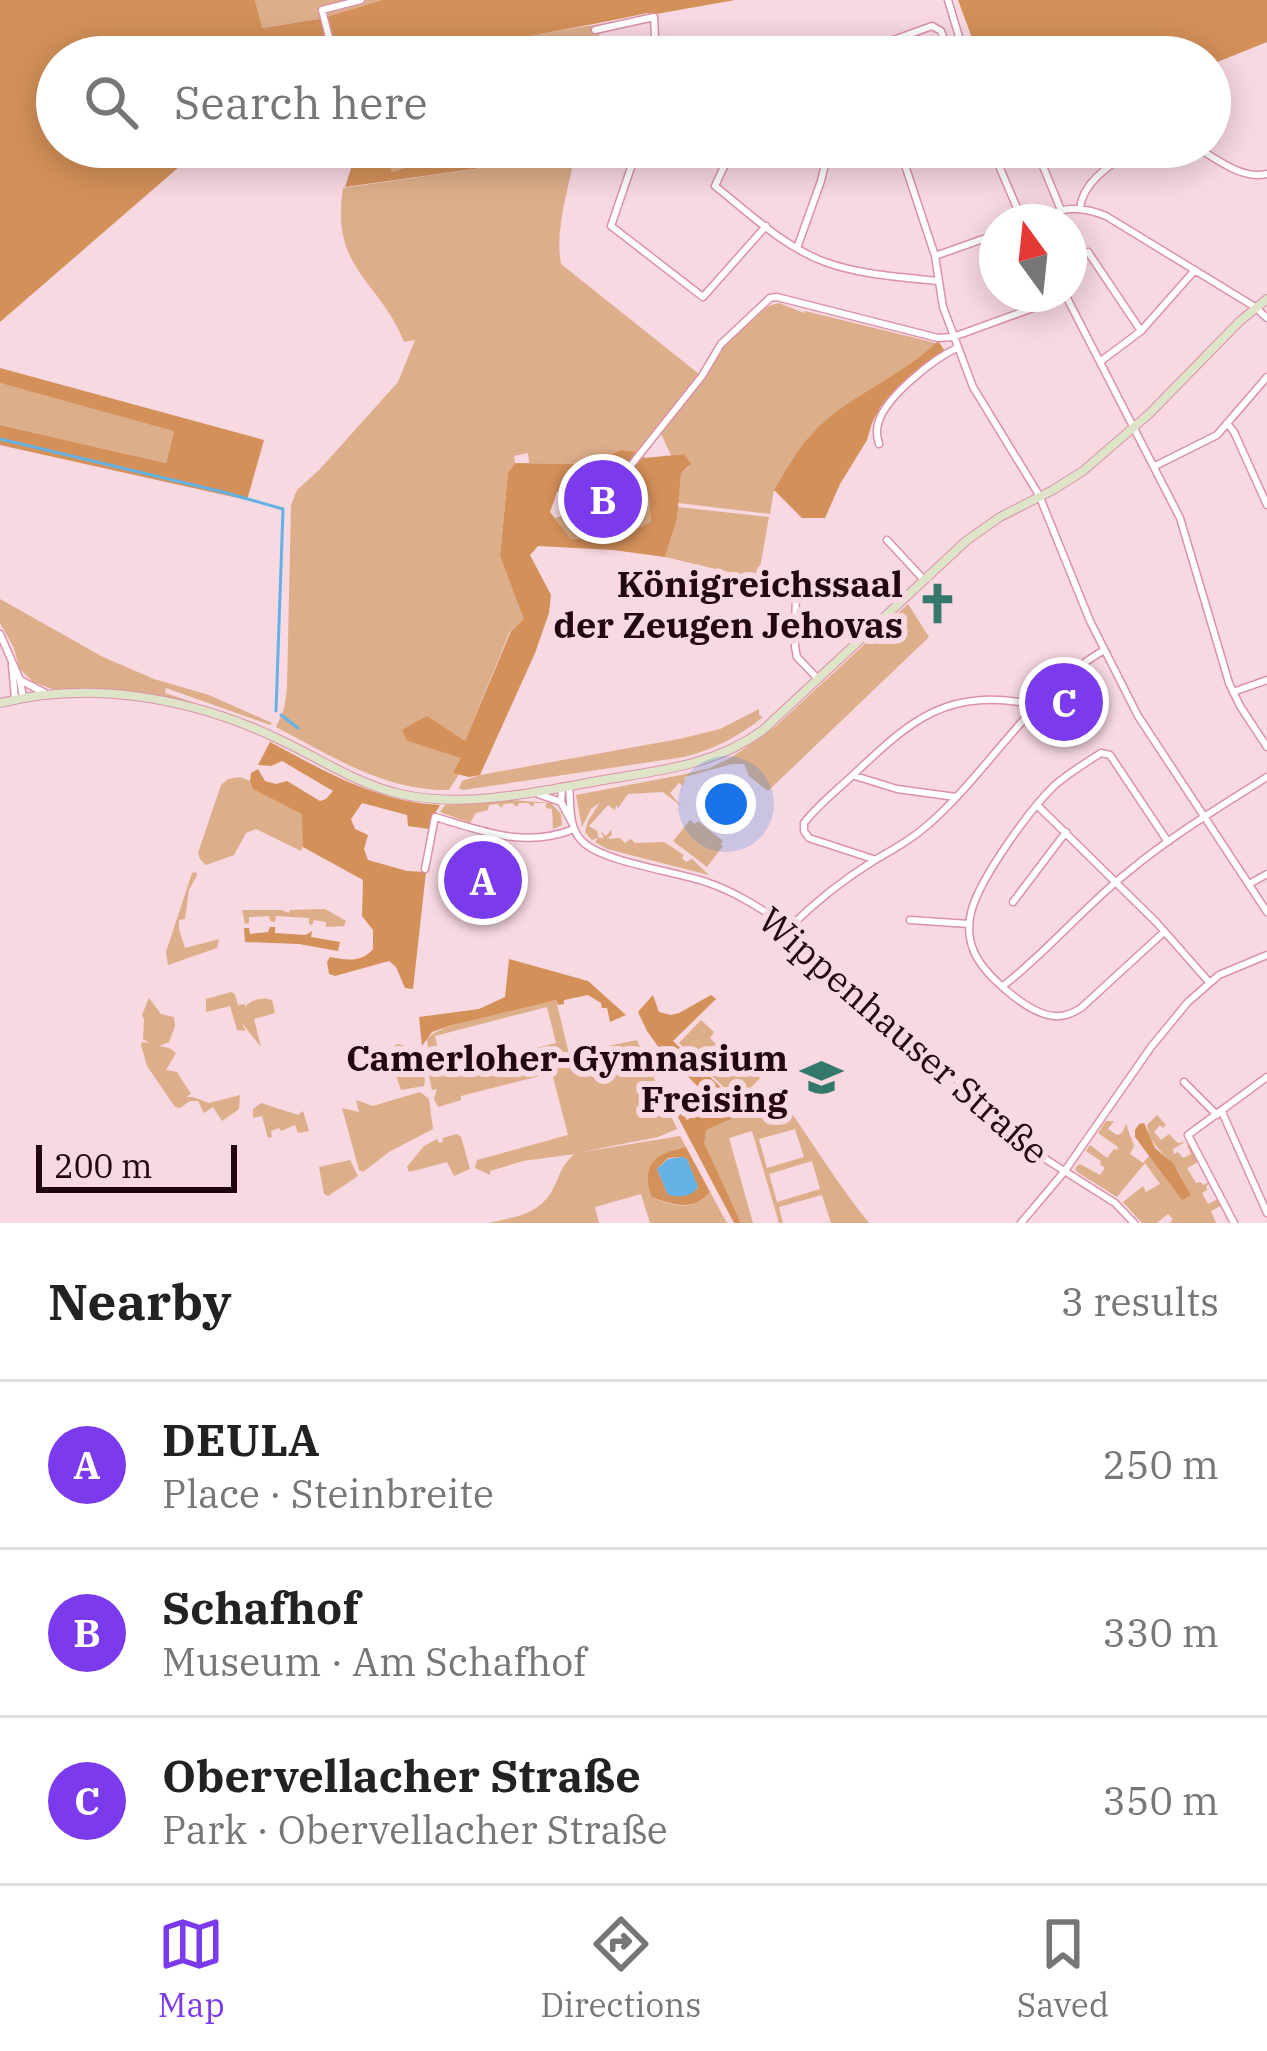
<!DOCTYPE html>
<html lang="en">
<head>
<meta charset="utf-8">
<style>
  :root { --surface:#fff; --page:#f6f6f6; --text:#222; --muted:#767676; --line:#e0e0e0; --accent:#7c3aed }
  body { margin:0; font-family:"IBM Plex Serif",serif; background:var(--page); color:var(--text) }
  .compass { position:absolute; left:979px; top:204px; width:108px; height:108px; border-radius:50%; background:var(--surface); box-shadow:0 6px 30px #0003; rotate:345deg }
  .scale { position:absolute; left:36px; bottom:30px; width:201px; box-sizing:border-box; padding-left:12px; border:6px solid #200710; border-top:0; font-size:33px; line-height:42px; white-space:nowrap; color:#200710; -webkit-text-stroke:9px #f8d8e1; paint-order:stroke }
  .you { position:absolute; left:726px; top:804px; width:42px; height:42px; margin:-30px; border:9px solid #fff; border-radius:50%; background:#1a73e8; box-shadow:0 0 0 18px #1a73e833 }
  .badge { display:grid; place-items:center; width:78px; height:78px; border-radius:50%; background:var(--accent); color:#fff; font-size:39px; font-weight:700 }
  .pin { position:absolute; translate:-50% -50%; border:6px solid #fff; box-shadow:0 3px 12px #0006 }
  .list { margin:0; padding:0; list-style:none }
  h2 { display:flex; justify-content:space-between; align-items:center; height:156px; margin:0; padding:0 48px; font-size:51px }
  h2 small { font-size:39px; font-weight:400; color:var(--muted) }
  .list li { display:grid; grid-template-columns:78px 1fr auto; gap:36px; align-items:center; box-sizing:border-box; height:168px; padding:0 48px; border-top:3px solid var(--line) }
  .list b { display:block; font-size:45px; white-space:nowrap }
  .list p { margin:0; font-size:39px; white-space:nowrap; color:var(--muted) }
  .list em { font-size:39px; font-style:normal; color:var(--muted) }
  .icon { flex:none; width:66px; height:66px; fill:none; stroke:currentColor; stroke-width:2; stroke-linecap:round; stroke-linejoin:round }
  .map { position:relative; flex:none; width:1267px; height:1223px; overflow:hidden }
  .search { position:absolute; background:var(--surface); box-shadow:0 6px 30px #0003; left:36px; right:36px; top:36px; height:132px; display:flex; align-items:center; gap:30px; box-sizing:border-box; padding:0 42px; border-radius:66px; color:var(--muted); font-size:45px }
  .sheet { height:660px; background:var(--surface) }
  nav { display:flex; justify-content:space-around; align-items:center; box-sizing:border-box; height:168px; border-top:3px solid var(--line); background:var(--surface); font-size:33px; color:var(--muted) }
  nav a { display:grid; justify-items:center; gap:6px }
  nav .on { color:var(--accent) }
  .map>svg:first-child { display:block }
  .green { fill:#ddae8a; fill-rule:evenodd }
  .forest { fill:#d39059; fill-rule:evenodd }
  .water { fill:#63b1e5 }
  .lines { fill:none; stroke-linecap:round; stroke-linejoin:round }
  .stream { stroke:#63b1e5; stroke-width:3 }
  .minor-casing { stroke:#db92a9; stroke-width:9 }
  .tertiary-casing { stroke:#db92a9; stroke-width:9 }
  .secondary-casing { stroke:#db92a9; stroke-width:10 }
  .minor { stroke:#fff; stroke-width:6 }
  .tertiary { stroke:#fff; stroke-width:6 }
  .secondary { stroke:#dee4c8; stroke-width:8 }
  .labels { text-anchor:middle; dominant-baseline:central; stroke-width:12; stroke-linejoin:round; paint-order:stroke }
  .poi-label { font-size:36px; font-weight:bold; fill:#200710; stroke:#f8d8e1; text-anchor:end }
  .street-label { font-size:36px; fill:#200710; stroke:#f8d8e1 }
</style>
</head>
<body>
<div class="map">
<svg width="1267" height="1223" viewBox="0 0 1267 1223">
  <rect width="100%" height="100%" fill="#f8d8e1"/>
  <path class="green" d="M255,0h127l-63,19 -58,9z
    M601,24l-4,33h-149l52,-17z
    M382,147h188v1l-159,18 -20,6z
    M561,157l13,3c-7,34 -19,70 -13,104l138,110 1,3 -61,76 -18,-3 -33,14 -59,-1 -1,-10 -14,3 1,7 -7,10 -8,83 25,63 -15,12 -45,110h-58l55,17 -8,15 5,1 -10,16c-65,1 -117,-34 -173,-63l8,-18 3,-21 4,-183 6,-15 23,-21 78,-87 17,-42 -11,2c-24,-62 -74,-72 -61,-154z
    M779,303l25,10 1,-2 131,32 -17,17 -81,52 -64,78 -4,24 -92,-11 3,-30 8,-6 -5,-13 -13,1 -10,-21c13,-18 29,-35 41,-53 19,-29 40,-70 77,-78z
    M0,383l174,47 -8,33 -166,-38z
    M649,495l2,28 -31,14 -49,2 -16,-21 27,-9 2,5 12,-4 2,4 16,-6 -1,-4z
    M678,507l91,10 -11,62 -93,-22 12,-38z
    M0,599l103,58 51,22 55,16 63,28 -2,2 -104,-37 -1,5 102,34 -103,-31 -112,-7 -19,-7 -14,-14 -5,-20 -14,-25z
    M908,604l21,33 -161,154 -19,-15 -5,-12h-12l-47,13 -2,9 -4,-3 -9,10 12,14 -19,-15 -35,2 -10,14 -2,-3 -1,5 -7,-5 -19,21 8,5 2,7h5l-4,-7 6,5 5,-6 1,5 -5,4 13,-1 5,5 6,-4 4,4 29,-1 20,13 -2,3 4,4 6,-3 17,16 -102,-26 -12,-7 3,-4 -6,2 -7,-8 3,-11 12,-19 -9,7 -9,18 -6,-32 105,-20 29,-7 22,-11 44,-31z
    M1066,686l24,35 -39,24 -16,-27z
    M759,709v6l4,2c-25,20 -48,32 -79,40l-221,33 -4,-2 3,-7 18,-6 199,-36 41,-10z
    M240,777l10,4 4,8 50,24 -1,34 -2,4 -45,-22 -10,4 -12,22 -28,10 -6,-6 -2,-6 23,-68 7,-6z
    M511,800l40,3 10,11 1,11 -9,4 -1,-20 -6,-1v-5h-12l-1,4 -5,-4h-9l-2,4 -5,-4 -8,1 -3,4 -3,-4 -9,1 -1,5 -12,3 -6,10 -30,-11 5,-7z
    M690,820l5,4 3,-3 25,20 -2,3 2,2 -16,21 -34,-26z
    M196,872l1,3 -8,15 -4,29 -6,1v9l6,19 34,-9 -2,9 -49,17 -2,-13 26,-79z
    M325,909l21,12 -2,5 -18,1v-5l-12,-2 -2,5 -3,-1v-6l-33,-2 -1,6 -5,-1 -1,-5 -20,1v6l-4,1 -3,-14h40l7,3 1,-3z
    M231,992l4,2 3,11 7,-1v3c5,-7 19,-11 27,-7l3,13 -21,6 7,28 -20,-25 5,9 -9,-1 -7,-24 -24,6v-13z
    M149,998l12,16 13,3 1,9 -6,16 -10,4 10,2 7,5 -10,17 11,2 14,22 -5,3h7l16,6 31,-8 -1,14 -17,12 -9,-14 -9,6 -6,-12h-8l-10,7 -5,-1 -28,-41 -6,-21 1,-3 7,1 -6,-4 1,-20 -2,-4z
    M556,1000l13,54 68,-14 40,89 -19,8 -82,16 104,-17 6,11c-31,6 -43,19 -35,50 22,9 43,15 59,-5l17,31h-77l-9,-29 -46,13 4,16h-111c25,-6 52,-7 66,-36 7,-14 8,-23 21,-33l-52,7 -33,10v4l-15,-7 2,-8 91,-25 -16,-62 -91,23v4l-23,7 -4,-8 3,-10 -5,1 -8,-38 4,-5 -1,-8c16,-19 101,-32 129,-39zM547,1007l9,36 -113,28 -8,-35z
    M701,1020l13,12 -4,6 6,6 6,-5 39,38 -23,24 -34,-33 18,-20 -2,-1 -18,19 -23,-23z
    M399,1044l20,8 6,28 -1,6 -23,4 -6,-17 6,-2 -6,-26z
    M420,1092l9,7 4,30 -44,23 -26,20 -4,-2 -17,-62 17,4 -3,-12 17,6z
    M778,1093c30,43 58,89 91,130h-38l-9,-28 -43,12 4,16h-4l-27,-92 -23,7 24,85h-12l-38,-80 3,-13 32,-14zM795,1129l9,28 -37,11 -8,-29zM812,1161l8,28 -43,13 -8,-28z
    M261,1103l37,12 5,-4 6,20 -11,2 -3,-8 -14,6 -2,-3 -8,3 1,6 -4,1 -6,-22 -9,2v-9z
    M1157,1115l9,10 -3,3 -3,-3 -6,7 7,8 8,-6 9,9 7,-1 -12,7 1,5 4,-2 5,6 8,-4 -4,-9 2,-1 11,17 -13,7 9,15 5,-1 2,3 6,-3 -8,-15 2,-1 9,16 -6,4 1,4 -5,3 6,11 10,-5 -4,-8 10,13 -13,7 5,12h-46l3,-4 -5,-5 -11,9h-15l-19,-21 20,-16 3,6 14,-8 -15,-21 -28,34 -40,-25 -2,-4 5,-4 20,11 5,-7 -5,-4 1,-3 -15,-10 4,-6 17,13 7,-9 3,1 1,-3 -20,-14 8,-12h8l-6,8 9,6 5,-2 4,-9 8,22 -4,8 13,9 6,-7 41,38c-5,-9 -9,-19 -15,-27 -12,-16 -25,-21 -28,-42z
    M457,1134l4,3 9,32 -16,7 -7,-14 -38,10 -2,-5 17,-21 13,-7 2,4 4,-1 -1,-4z
    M350,1160l8,16 -30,20 -4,-2 -5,-27z"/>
  <path class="forest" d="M0,0h255l7,28 57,-9 63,-19h353l-79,14 -9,-1c-67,15 -134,23 -199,44h-391v90h145l-202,175z
    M958,0h309v42l-57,23v-8h-231z
    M358,147h24l10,25 19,-6 166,-19 -3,13 -13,-3 -216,30z
    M938,341l7,10 -51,40 -13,15 -9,17 -5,17 -27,44 -15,34h-23l-28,-28c12,-19 23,-41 39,-57 35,-38 88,-55 125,-92z
    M0,368l264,72 -17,60 -247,-55v-20l166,38 8,-32 -174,-48z
    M621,450l16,2 8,6 39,-4 7,10 -10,9 -4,46 -12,38 -52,-7 -75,-4 -8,9 21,40 -2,18 -14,40 -55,122 -11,2 -16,-4 8,-15 -54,-17 -5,-11 25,-14 38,25 46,-110 13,-12 -24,-63 8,-83 7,-10 73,1zM591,472l33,2 10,24 15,-2 2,26 -31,15 -49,2 -21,-27 7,-20z
    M270,742c54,29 107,60 170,63l-9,15 -2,9 -21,-3 -1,-11 -45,-12 -11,16 4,10 13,6 -4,14 4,11 39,11 19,1 -13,117 -8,-1 -9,-21 -7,-6 -54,15 -6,-2 -2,-12 3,-5c16,3 32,6 43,-8v-19l-11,-14 1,-36 -60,-33 -1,-33 -49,-25 -3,-8 1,-8 7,-4 7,12 11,3 11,-3 33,20 6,-2 7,-8 -51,-30 -11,5 -13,-1z
    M270,927h5v6l31,2 6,-4 -1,6 29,5 -2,9 -39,-7 -54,-2 -1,-14h5l1,6 18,-2z
    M509,959l79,22 38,34 -16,7 -3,-14h-5l-1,-5 -13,-8 -24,5v4l-6,1 -2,-5 -104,25 -20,7 -10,14 -3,-29 60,-8 26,-12z
    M653,995l6,17 12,3 8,-2 32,-18 5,4 -43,42 64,62 36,-15 5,5 -40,23 -32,14 -2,13 37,80h-7l-62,-117 5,-2 10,16 27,-17 -57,-58 -10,-14 -9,-19z
    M1144,1123l11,25 18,15 18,32 -9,5 -47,-63v-7l4,-6z
    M686,1147l24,45c-16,20 -37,13 -59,5 -9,-33 2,-43 35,-50zM682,1157l5,2 11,29 -14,8 -16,-1 -11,-26 11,-11z"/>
  <path class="water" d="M682,1157l5,2 11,28c-7,11 -19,10 -30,8l-11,-26 11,-10z"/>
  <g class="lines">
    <path class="stream" d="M0,439l223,53 60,17 -7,202
      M281,715l17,13"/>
    <defs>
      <path id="minor" d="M595,30l59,-13 2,40
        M334,57l-12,-47 39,-10
        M823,57l49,-10
        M877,57l-3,-10 58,-21 9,5 9,26
        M638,147l-27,79 92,71 63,-71
        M733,147l-18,39c34,27 69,61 110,76 36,13 75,15 113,19
        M899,147l36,109 8,51 30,80 66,108 51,126 48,95 129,196
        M1035,147l26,63
        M1196,147c21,12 46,33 71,27
        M1080,208c3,-28 37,-49 61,-61
        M1030,220c30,-10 45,-17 76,-4l149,91 12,11
        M797,248l24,-67 8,-34
        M1088,252l53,79
        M935,256l62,-22
        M1101,361l40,-30 54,-61
        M1227,423l7,9 33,73
        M879,444c-2,-9 -3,-11 -1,-20 6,-26 55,-65 79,-76
        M1155,466l62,-31 50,-58
        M570,500l50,-21 82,-103 19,-32 49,-46 7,-1 161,41 15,-1 113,-41
        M887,540l37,40
        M790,582l6,5 -1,60 2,10 21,22
        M1233,692l34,-12
        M855,776l42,13 59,8
        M1038,806l118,116 53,60
        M873,859l-64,-21 -5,-7v-8c14,-18 32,-32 48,-47 62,-59 96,-89 185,-71
        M425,869l10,-52c49,14 89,32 139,12
        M1249,884l18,-10
        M1013,902l53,-70
        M910,920l59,4
        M789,928c25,-25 55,-49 86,-68 19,-11 37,-21 54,-36 61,-54 103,-132 175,-174
        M1164,932l-83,76c-8,5 -17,9 -26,8 -26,-1 -69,-40 -80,-62 -5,-10 -7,-24 -5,-36 4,-33 60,-109 85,-133 14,-12 30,-22 46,-32l9,2 58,87
        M1003,986c45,-35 81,-79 125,-114 43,-36 92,-65 139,-95
        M1184,1082l33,33
        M1222,1112l45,101
        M1021,1223l43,-51 87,-125 37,-45 31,-27 48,-20
        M1234,1223l-46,-88 79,-58"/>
      <path id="tertiary" d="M948,0l17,57
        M991,147l32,75
        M1065,294l115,224 49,165 11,23 27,41
        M0,634l20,46 3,18
        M12,665l3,34
        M20,680l25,13
        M569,786c2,18 -1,40 12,54 19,22 94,31 125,42 27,9 51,24 75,40l266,238 68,43 19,20
        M562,787l-1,15 10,19
        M538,794l23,8"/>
      <path id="secondary" d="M0,703c91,-23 192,-5 276,35 42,19 78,45 124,56 68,15 141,-3 209,-15 55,-9 108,-15 154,-49l203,-189 34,-24 53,-27 30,-19 66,-57 91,-93 27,-22"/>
    </defs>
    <use href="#minor" class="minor-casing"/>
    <use href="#tertiary" class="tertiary-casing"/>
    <use href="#secondary" class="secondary-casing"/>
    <use href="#minor" class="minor"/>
    <use href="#tertiary" class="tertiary"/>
    <use href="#secondary" class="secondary"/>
  </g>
  <defs>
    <symbol id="church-bare" viewBox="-9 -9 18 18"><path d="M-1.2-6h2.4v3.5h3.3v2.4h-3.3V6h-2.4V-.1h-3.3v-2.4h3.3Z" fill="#34786c" stroke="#f8d8e1" stroke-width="2.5" paint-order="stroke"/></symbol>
    <symbol id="school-bare" viewBox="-9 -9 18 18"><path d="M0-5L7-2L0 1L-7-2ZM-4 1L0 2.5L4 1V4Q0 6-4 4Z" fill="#34786c" stroke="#f8d8e1" stroke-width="2.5" paint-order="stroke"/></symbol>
  </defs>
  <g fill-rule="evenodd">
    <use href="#church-bare" x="908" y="574" width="59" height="59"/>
    <use href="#school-bare" x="792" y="1048" width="59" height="59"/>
  </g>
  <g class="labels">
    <g class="poi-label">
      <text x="903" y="583">Königreichssaal<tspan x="903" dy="41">der Zeugen Jehovas</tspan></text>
      <text x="788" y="1057">Camerloher-Gymnasium<tspan x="788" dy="41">Freising</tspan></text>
    </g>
    <g class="street-label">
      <text transform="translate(904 1035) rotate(41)">Wippenhauser Straße</text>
    </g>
  </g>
</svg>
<svg class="compass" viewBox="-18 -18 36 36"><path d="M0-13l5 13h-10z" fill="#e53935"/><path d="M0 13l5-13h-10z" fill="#767676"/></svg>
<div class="scale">200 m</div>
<div class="you"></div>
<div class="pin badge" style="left:483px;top:880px">A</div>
<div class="pin badge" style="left:603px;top:499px">B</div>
<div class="pin badge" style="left:1064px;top:702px">C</div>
<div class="search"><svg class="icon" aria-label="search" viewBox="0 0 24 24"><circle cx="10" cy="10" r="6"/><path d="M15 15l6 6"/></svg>Search here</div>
</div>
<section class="sheet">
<h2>Nearby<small>3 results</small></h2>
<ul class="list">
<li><span class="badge">A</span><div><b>DEULA</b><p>Place · Steinbreite</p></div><em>250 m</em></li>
<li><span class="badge">B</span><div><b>Schafhof</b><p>Museum · Am Schafhof</p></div><em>330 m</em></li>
<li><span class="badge">C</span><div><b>Obervellacher Straße</b><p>Park · Obervellacher Straße</p></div><em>350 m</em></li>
</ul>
</section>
<nav>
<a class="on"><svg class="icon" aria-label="map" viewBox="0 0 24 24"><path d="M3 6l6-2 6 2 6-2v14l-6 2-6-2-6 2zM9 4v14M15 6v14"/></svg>Map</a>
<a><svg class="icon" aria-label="directions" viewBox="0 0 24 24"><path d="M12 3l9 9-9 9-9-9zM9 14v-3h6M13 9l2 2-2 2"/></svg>Directions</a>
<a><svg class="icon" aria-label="saved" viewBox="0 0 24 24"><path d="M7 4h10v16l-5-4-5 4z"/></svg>Saved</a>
</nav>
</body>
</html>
